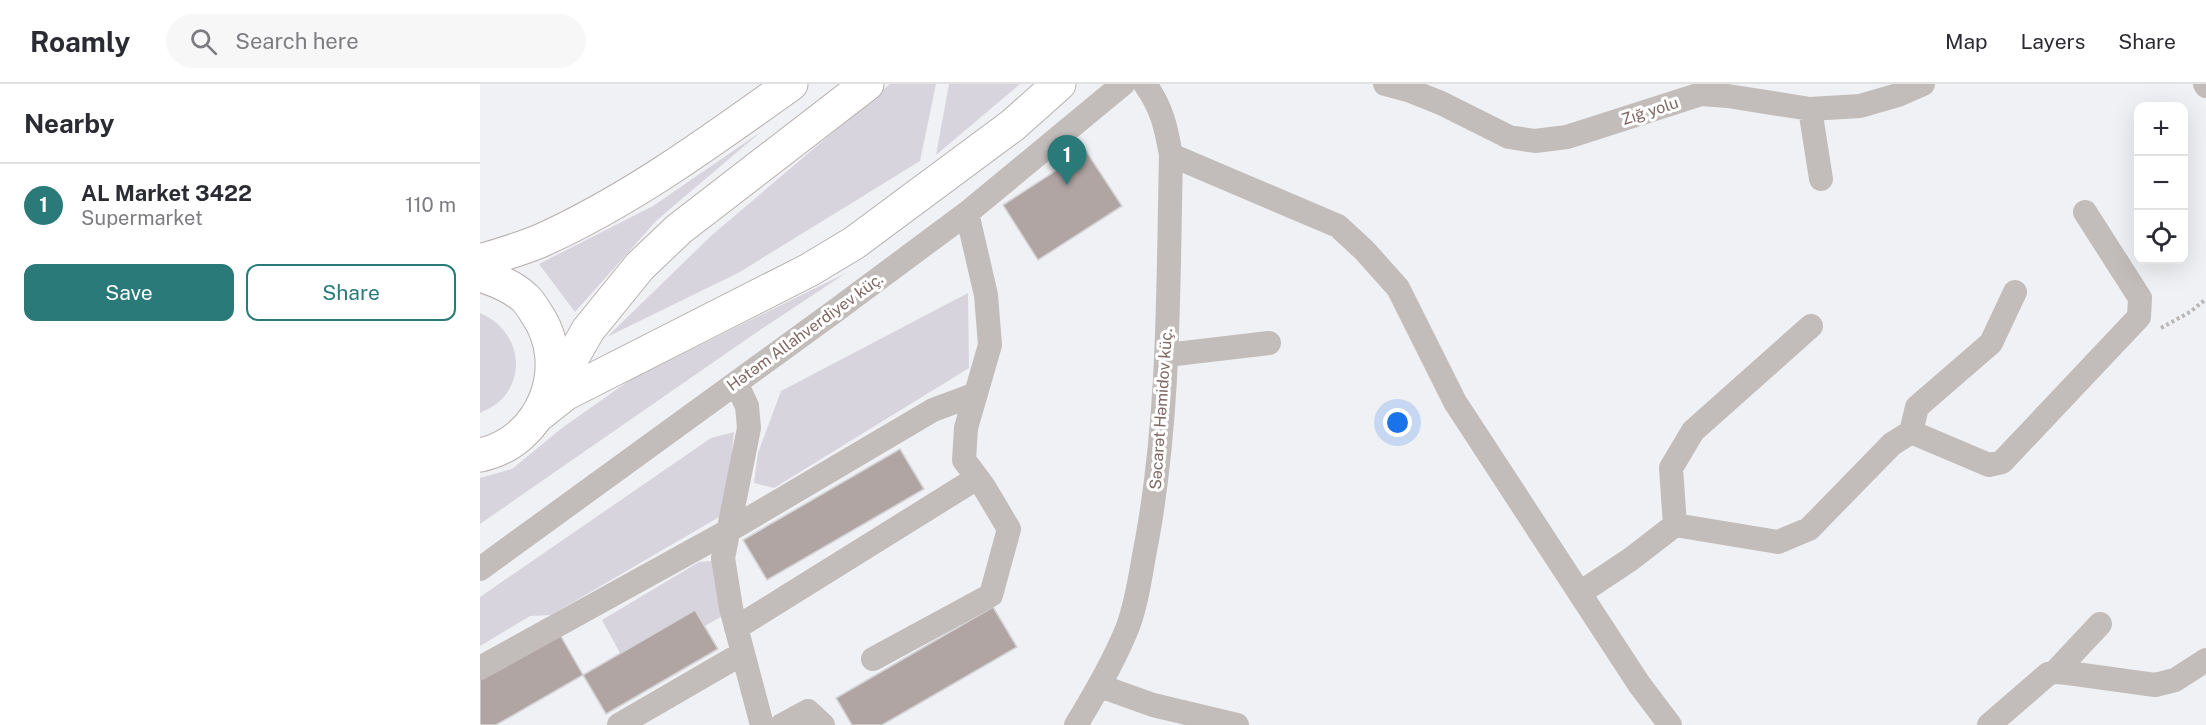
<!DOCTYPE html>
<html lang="en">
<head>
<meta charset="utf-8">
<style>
  :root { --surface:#fff; --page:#f7f7f7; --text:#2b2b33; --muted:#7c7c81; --line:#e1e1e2; --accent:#2a7a7a }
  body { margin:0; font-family:"Public Sans",sans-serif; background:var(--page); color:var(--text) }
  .controls { position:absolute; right:18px; top:18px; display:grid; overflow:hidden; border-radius:12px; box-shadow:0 6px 24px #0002 }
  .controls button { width:54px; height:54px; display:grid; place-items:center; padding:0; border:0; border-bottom:2px solid var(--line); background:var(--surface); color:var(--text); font:30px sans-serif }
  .you { position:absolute; left:918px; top:339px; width:21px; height:21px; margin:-15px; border:4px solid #fff; border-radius:50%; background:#1a73e8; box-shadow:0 0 0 9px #1a73e833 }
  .badge { display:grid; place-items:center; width:39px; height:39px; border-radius:50%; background:var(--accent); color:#fff; font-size:20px; font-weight:700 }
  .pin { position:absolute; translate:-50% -50px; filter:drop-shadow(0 2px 3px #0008) }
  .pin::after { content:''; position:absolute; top:32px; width:21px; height:18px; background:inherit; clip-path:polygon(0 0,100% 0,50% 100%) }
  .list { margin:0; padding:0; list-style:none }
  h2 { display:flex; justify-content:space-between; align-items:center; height:78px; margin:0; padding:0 24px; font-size:26px }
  h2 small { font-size:20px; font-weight:400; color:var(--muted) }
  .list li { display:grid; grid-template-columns:39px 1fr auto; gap:18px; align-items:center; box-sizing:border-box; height:84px; padding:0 24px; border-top:2px solid var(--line) }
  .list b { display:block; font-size:22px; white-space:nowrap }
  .list p { margin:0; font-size:20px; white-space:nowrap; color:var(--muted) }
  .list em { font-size:20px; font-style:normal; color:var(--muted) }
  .actions { display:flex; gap:12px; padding:18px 24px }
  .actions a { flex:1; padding:14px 0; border:2px solid var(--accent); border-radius:12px; text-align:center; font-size:21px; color:var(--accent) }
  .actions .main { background:var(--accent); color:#fff }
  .icon { flex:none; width:33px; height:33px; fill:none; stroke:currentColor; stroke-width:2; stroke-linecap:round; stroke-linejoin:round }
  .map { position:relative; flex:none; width:1726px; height:641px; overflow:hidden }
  header { display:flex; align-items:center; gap:36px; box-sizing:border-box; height:84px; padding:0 30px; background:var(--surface); border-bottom:2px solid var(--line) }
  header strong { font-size:28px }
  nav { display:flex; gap:33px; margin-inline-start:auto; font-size:21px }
  .search { width:420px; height:54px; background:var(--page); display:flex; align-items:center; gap:15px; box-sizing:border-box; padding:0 21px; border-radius:33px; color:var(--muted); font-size:22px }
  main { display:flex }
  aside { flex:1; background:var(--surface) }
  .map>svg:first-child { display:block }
  .green { fill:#d7d4dd }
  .building { fill:#b1a5a4; stroke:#d3d3d5; stroke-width:1.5 }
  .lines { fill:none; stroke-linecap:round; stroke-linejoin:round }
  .secondary-casing { stroke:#b7aead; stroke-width:35 }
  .highway-casing { stroke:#b5afae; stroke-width:35 }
  .path { stroke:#bab6b5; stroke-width:4; stroke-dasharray:3 3; stroke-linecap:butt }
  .street { stroke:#c2bcba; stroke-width:24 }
  .secondary { stroke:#fff; stroke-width:33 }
  .highway { stroke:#fff; stroke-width:33 }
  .labels { text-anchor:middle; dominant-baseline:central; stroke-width:6; stroke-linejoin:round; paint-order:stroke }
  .street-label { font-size:16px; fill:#806864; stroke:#fff }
</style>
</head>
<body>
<header>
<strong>Roamly</strong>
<div class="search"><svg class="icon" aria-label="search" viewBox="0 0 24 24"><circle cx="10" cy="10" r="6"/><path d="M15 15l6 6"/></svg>Search here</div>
<nav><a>Map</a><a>Layers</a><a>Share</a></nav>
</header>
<main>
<aside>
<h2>Nearby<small></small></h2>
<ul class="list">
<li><span class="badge">1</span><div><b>AL Market 3422</b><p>Supermarket</p></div><em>110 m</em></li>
</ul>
<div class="actions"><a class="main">Save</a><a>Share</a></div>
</aside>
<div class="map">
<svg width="1726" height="641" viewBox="0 0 1726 641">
  <rect width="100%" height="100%" fill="#f0f1f4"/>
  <path class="green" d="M410,0h46l-16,77 -182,112 -131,64 105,-102z
    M469,0h71l-84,71z
    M282,47l-105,89 -82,92 -36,-48 114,-58z
    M366,189l-89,59 -277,192v-46l32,-9 50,-41 68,-48z
    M488,209l1,75 -195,120 -20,-5 4,-30 23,-62z
    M0,229c31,12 48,51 26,81 -6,9 -16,14 -26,19z
    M254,348l-8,81 -175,102 -21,1 -50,30v-49l231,-159z
    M232,477l12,54 -19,11 -10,-16 -75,43 -18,-33 97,-58z"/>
  <path class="building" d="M606,67l36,55 -84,54 -35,-55z
    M420,365l24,40 -157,91 -24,-40z
    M513,523l24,40 -135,78h-30l-16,-27z
    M215,526l23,39 -112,65 -23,-39z
    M79,549l24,42 -87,50h-16v-46z"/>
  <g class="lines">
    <defs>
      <path id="secondary" d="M0,177c20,-6 41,-12 60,-20 91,-41 171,-100 251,-157
        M0,191c16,5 32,11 45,23 4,4 8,10 11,15 37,53 7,129 -56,142
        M61,329l47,-83 52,-64 39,-37 188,-145"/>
      <path id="highway" d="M61,329l24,-19 244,-124 45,-27 159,-118 46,-41"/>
    </defs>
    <use href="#secondary" class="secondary-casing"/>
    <use href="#highway" class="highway-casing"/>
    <path class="path" d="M1681,244l29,-16 16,-13"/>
    <path class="street" d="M905,0l26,7 30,12 68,34 26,4 32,-4 134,-43 27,2 82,13 50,-3 38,-11 25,-11
      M1725,0l1,2
      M1330,25l11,70
      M691,71l167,71 26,24 34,38 57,114 184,282 31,41
      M687,271l102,-12
      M256,299l11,23 2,22 -26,130 8,50 31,117
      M1431,348l6,-25 74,-64 24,-51
      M1195,441l-4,-57 22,-37 118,-105
      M0,485l351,-255 136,-101 156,-129
      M1100,509l51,-34 44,-34 103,17 31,-13 83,-85 19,-12 78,33 13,-3 137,-145 1,-19 -55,-86
      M256,544l241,-150
      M393,575l118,-64 18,-66 -25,-42 -20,-27 2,-32 24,-83 -4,-50 -19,-82
      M0,584l248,-137 205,-121 43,-16
      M1575,588l45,-48
      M620,602l53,19 84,20
      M139,641l124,-72
      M302,641l26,-14 15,14
      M596,641c19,-31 37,-62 51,-96 11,-28 14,-60 20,-89 23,-127 21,-256 24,-385 -5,-28 -9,-47 -26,-71
      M1509,641l59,-51 7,-2 13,1 87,12 20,-5 31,-20"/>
    <use href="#secondary" class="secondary"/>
    <use href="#highway" class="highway"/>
  </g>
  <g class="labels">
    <g class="street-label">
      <text transform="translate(1170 27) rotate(-18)">Zığ yolu</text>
      <text transform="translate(325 248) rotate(-36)">Hətəm Allahverdiyev küç.</text>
      <text transform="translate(681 325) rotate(-86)">Səcarət Həmidov küç.</text>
    </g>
  </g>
</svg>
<div class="controls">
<button>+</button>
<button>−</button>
<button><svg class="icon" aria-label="locate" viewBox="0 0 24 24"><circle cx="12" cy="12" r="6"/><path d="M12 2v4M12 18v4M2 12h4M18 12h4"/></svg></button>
</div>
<div class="you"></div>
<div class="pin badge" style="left:587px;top:101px">1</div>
</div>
</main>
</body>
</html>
